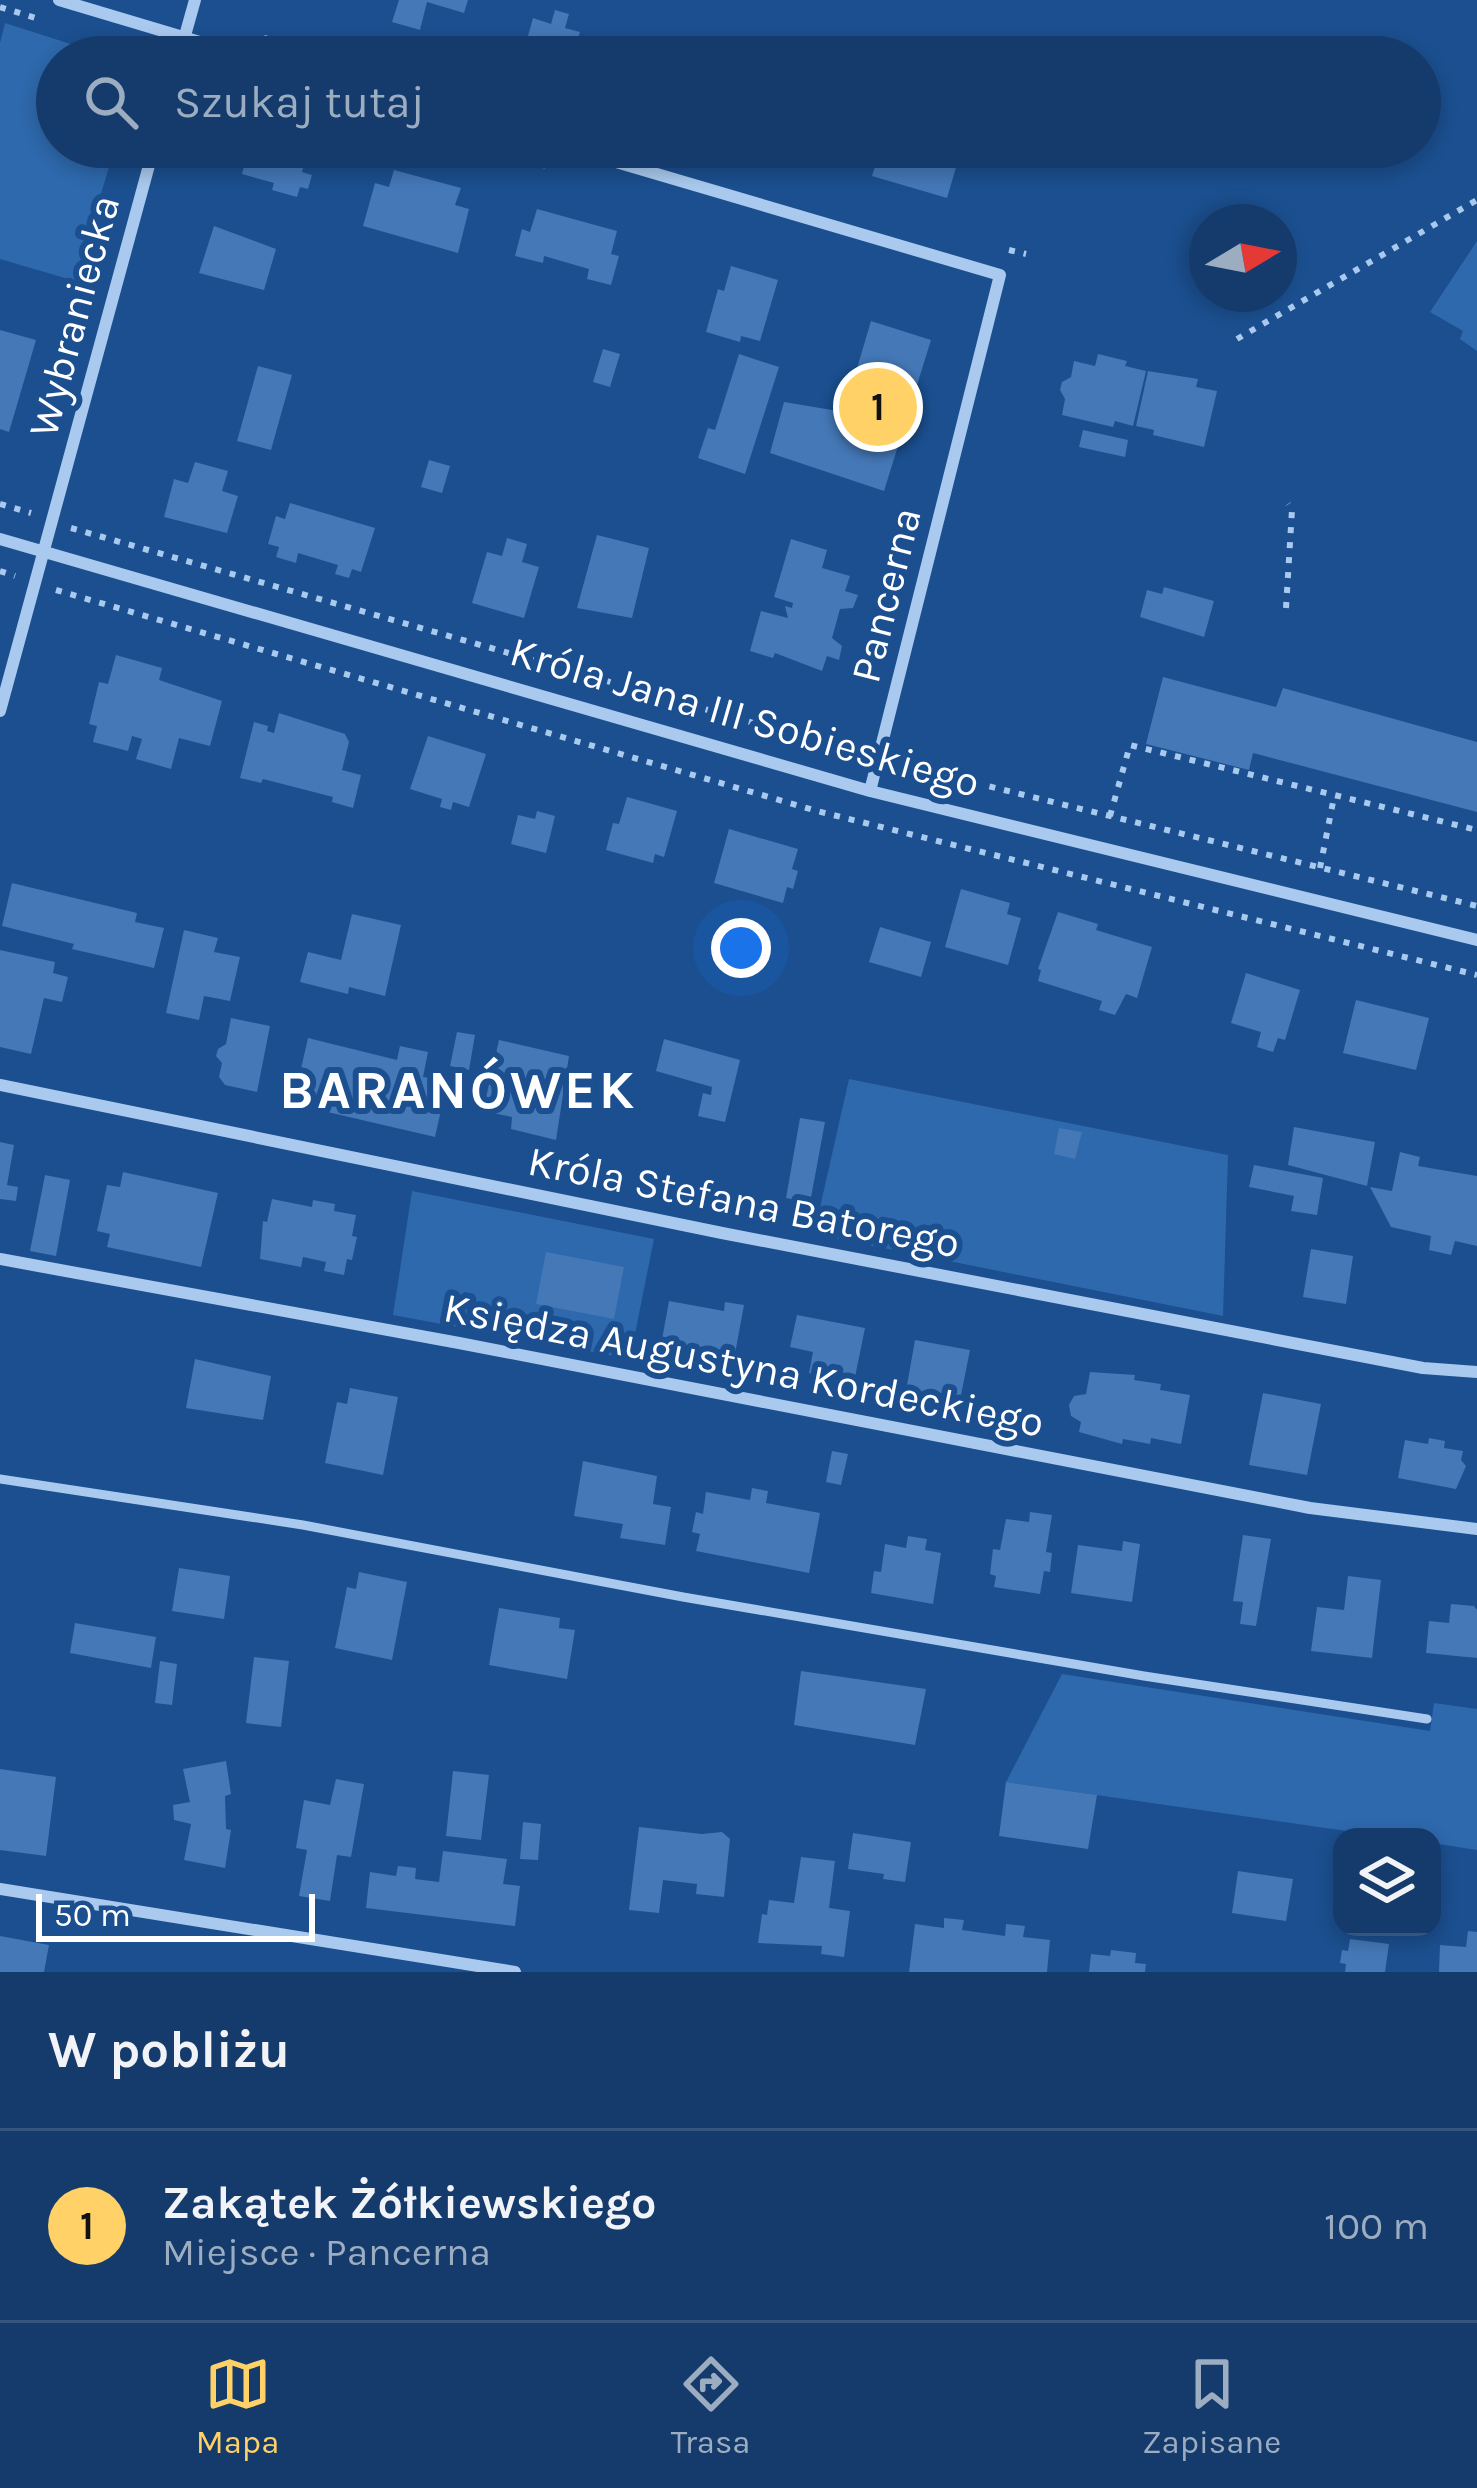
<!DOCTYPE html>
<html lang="pl">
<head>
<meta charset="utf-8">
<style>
  :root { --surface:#143b6b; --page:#214673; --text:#f1f3f6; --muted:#9dadc1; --line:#33557e; --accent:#ffd166 }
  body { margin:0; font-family:Karla,sans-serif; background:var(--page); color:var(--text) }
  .controls { position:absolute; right:36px; bottom:36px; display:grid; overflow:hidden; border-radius:24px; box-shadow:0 6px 18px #0003 }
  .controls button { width:108px; height:108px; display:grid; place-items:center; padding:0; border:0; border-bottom:3px solid var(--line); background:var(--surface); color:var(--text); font:60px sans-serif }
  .compass { position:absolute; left:1189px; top:204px; width:108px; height:108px; border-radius:50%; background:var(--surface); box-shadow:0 6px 18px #0003; rotate:80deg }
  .scale { position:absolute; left:36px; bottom:30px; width:279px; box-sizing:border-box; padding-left:12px; border:6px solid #fff; border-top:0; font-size:33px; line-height:42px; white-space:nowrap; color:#fff; -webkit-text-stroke:9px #1b4f8f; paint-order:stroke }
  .you { position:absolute; left:741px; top:948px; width:42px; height:42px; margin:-30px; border:9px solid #fff; border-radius:50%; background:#1a73e8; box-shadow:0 0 0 18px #1a73e833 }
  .badge { display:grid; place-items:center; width:78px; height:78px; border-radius:50%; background:var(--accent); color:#111; font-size:39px; font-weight:700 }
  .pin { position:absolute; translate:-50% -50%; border:6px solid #fff; box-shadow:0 3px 12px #0006 }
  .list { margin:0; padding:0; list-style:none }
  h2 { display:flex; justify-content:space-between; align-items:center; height:156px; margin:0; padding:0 48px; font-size:51px }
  h2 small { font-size:39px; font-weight:400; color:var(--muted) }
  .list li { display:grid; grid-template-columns:78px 1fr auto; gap:36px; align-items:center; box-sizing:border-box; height:192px; padding:0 48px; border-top:3px solid var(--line) }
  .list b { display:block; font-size:45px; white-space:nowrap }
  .list p { margin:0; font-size:39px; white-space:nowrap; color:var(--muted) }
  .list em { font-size:39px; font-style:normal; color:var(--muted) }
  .icon { flex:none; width:66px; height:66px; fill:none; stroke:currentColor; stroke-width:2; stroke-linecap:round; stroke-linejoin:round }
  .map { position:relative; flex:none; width:1477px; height:1972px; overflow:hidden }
  .search { position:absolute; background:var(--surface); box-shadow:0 6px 18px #0003; left:36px; right:36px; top:36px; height:132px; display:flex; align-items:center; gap:30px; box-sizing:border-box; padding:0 42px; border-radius:66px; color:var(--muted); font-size:45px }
  .sheet { height:348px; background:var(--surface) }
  nav { display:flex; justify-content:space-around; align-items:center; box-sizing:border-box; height:168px; border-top:3px solid var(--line); background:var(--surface); font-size:33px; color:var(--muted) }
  nav a { display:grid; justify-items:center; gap:6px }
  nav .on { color:var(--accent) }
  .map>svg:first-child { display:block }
  .green { fill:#2e69ad }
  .building { fill:#4478b7 }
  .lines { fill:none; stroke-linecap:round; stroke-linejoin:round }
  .path { stroke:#a9c9ee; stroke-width:6; stroke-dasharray:6 9; stroke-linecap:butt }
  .lane { stroke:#a9c9ee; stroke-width:9 }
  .street { stroke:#a9c9ee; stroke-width:12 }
  .labels { text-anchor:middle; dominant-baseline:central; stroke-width:12; stroke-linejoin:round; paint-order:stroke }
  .street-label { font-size:42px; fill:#fff; stroke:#1b4f8f }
  .district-label { font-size:54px; font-weight:bold; letter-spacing:3px; fill:#fff; stroke:#1b4f8f }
</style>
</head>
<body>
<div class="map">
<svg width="1477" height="1972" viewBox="0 0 1477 1972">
  <rect width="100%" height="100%" fill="#1b4f8f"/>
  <path class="green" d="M5,23l106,34h-54v90h58l-40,134 -75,-22v-216z
    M1477,241v110l-17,-12 3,-8 -33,-19z
    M849,1079l379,76 -5,161 -409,-82z
    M412,1191l242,48 -24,120 -237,-44z
    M1062,1674l368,57 4,-28 43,6v141l-45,-7v-6h-44l-382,-55z"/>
  <path class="building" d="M399,0h69l-4,13 -37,-11 -7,28 -28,-8z
    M555,10l14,4 -4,14 15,4 -8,25h-50l11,-39 18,6z
    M874,36l31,9 -4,12h-33z
    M655,42l47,14v1h-52z
    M779,44l41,12 -1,1h-44z
    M249,147h60l-7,25 10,3 -4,14 -8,-2 -3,10 -25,-7 2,-7 -32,-9z
    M881,147h81l-15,51 -75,-22z
    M394,170l67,18 -6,17 14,4 -11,44 -95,-27 12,-43 14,4z
    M537,209l80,22 -6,23 8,2 -8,29 -24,-6 2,-10 -45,-13 -1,7 -28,-7 7,-27 8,3z
    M214,226l62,23 -12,41 -65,-17z
    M731,266l47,14 -18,61 -19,-5 -1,6 -34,-10 12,-43 6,2z
    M871,321l60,19 -47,151 -114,-38 14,-51 60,10z
    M0,330l36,10 -27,92 -9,-3z
    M603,349l17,5 -10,33 -17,-5z
    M739,354l40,13 -34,107 -47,-16 10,-30 7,2z
    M1098,354l29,7 -2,5 21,5 -13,55 -18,-5 -2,6 -51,-12 3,-16 -5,-9 2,-8 9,-5 3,-16 21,5z
    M258,366l34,9 -21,75 -34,-9z
    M1148,371l50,8 -2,8 21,4 -13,56 -51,-12 1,-5 -18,-4z
    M1083,430l45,10 -3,17 -46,-10z
    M429,460l21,6 -8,27 -21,-6z
    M195,462l33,9 -6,20 16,5 -11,37 -63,-16 10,-38 14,4z
    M290,503l85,25 -14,44 -9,-3 -3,9 -14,-4 3,-9 -40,-12 -2,10 -20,-6 3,-10 -11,-3 8,-28 9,3z
    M597,535l52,13 -17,70 -55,-10z
    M507,538l20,6 -5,18 17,5 -15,51 -52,-15 15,-51 15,4z
    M791,539l36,11 -5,18 28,8 -5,15 13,4 -5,13 -13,1 -8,29 10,8 -3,14 -12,-4 -5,15 -47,-18 -2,5 -23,-7 11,-40 27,7 -3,-12 7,2 1,-5 -19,-6z
    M1164,587l50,14 -10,36 -64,-20 7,-27 15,4z
    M116,655l46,13 -3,12 63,21 -12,45 -31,-8 -8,31 -35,-10 6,-20 -10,-3 -4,15 -35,-9 4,-16 -8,-2 10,-42 9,2z
    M1163,677l113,30 7,-19 194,54v70l-224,-59 -4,17 -103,-26z
    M279,713l66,21 4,8 -7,28 19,5 -8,33 -21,-6 1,-5 -70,-18 -2,4 -21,-5 14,-56 14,4 -1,5 7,2z
    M428,736l58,18 -17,53 -16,-5 -2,8 -11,-3 2,-8 -32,-10z
    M627,797l50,14 -13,46 -9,-3 -2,9 -47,-13 7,-27 6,1z
    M537,811l18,5 -9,37 -35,-9 7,-29 17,4z
    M729,829l69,20 -6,20 6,2 -5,18 -6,-2 -4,16 -69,-20z
    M12,883l125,30 -2,9 29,6 -10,40 -82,-19 2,-5 -72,-18z
    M961,889l49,14 -3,11 14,4 -13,47 -63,-18z
    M1058,912l40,12 -2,6 56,17 -15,51 -11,-4 -11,21 -16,-5 3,-9 -64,-20 3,-11 -3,-1z
    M352,914l49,11 -16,71 -36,-9 -1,7 -48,-12 8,-30 33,8z
    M880,927l51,15 -10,35 -52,-15z
    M184,930l34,8 -4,14 26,5 -10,44 -26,-5 -5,24 -33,-7z
    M0,950l55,12 -2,11 15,4 -6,25 -18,-4 -13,56 -31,-7z
    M1246,973l54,17 -15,50 -7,-2 -5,14 -16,-5 4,-15 -30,-9z
    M1356,1000l73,18 -13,52 -73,-17z
    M231,1018l39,8 -13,66 -32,-7 -6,-8 3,-14 -6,-7 2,-7 8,-5z
    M457,1032l18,3 -6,35 -19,-4z
    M308,1038l89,22 3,-14 28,6 -5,25 6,1 -2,9 6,1 -2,6 13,3 -9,40 -142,-33z
    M664,1039l76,21 -15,62 -27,-6 5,-23 8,2 1,-8 -56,-16z
    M499,1040l70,16 -13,84 -45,-11 1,-12 -29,-6z
    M800,1118l25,4 -15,81 -24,-5z
    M1294,1127l81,15 -8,44 -79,-21z
    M1059,1128l23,4 -7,27 -21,-5z
    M0,1142l14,3 -7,40 11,2 -2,14 -16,-2z
    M1400,1152l20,5 -2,9 59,10v70l-22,-5 -4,14 -22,-5 2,-14 -40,-9 -21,-40 22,4z
    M1254,1165l69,13 -6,37 -26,-4 3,-15 -45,-9z
    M123,1172l95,21 -17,74 -94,-20 3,-13 -13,-3 10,-46 13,2z
    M45,1175l25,5 -14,76 -26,-5z
    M272,1199l40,8 1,-7 22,4 -1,7 22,4 -4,21 5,1 -5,23 -5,-1 -3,16 -20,-4 2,-9 -23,-5 -2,10 -41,-8 3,-38 4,1z
    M1311,1249l42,7 -7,48 -43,-7z
    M546,1252l78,15 -10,52 -78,-15z
    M669,1301l55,10 1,-9 19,3 -10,54 -73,-14z
    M797,1315l68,13 -11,54 -45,-9 4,-21 -23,-5z
    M915,1340l55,10 -10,50 -54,-9z
    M195,1359l76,17 -8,44 -77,-12z
    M1090,1372l45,3 -1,5 27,4 -1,6 30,5 -9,49 -30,-6 -1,6 -27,-5 -1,5 -43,-12 2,-10 -10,-6 -2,-11 5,-9 12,-2z
    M350,1388l48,9 -15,78 -58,-12 12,-61 10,2z
    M1263,1393l58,11 -14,71 -58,-10z
    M1429,1438l16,3 -1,7 19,3 -2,9 5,6 -10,23 -58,-11 7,-38 23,4z
    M832,1451l16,3 -7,31 -15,-3z
    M583,1461l74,15 -4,28 18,3 -6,38 -45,-7 3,-14 -49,-8z
    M752,1488l16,3 -2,12 54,10 -11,60 -113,-22 4,-17 -8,-2 4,-20 7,2 3,-22 44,8z
    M1030,1512l22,3 -6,37 6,1 -2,19 -6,-1 -4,23 -46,-7 2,-11 -6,-2 3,-25 7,1 6,-31 23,3z
    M1243,1535l28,4 -15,87 -16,-2 3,-22 -10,-1z
    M908,1536l19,3 -2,11 16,3 -8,51 -62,-11 3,-22 7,1 4,-28 21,4z
    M1123,1541l17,3 -8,58 -61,-9 7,-48 44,6z
    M179,1568l51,8 -6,43 -52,-8z
    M359,1572l48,10 -15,78 -57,-12 12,-61 9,2z
    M1348,1576l33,4 -9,78 -61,-7 6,-44 27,3z
    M1451,1604l23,2 3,4v48l-51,-5 3,-32 20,2z
    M499,1608l61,10 -1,10 16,2 -8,49 -78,-14z
    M75,1623l81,14 -5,31 -81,-15z
    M254,1657l35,4 -8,66 -35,-4z
    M160,1661l17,3 -5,41 -17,-2z
    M801,1671l125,18 -11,56 -121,-20z
    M226,1761l5,33 -6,2 1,33 5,1 -6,38 -41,-8 7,-36 -17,-4 -1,-15 17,-3 -7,-33z
    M0,1769l56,8 -10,79 -46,-6z
    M453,1771l36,4 -8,65 -35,-4z
    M336,1779l28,5 -13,73 -14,-2 -7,46 -31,-5 8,-46 -11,-2 8,-48 26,5z
    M1006,1782l91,13 -9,54 -89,-13z
    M523,1822l18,2 -3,36 -18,-1z
    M639,1827l63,7 20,-2 8,7 -6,58 -28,-3 1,-10 -34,-4 -4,33 -30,-3z
    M853,1833l58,9 -6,40 -22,-3 1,-5 -36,-5z
    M443,1851l64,8 -4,25 17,2 -5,40 -149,-18 4,-36 26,4 2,-10 18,2 -1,11 24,3z
    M801,1857l34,4 -6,47 21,3 -6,46 -23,-3 1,-8 -64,-3 4,-29 5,1 2,-15 25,3z
    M1238,1871l55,8 -7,42 -54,-8z
    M944,1918l20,2 -2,10 43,6 1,-12 19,2 -2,11 27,3 -3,32h-138l6,-48 29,4z
    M1468,1931l9,1v40h-38l1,-27 26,2z
    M0,1936l49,9 -5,27h-44z
    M1350,1939l39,5 -4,28h-40l1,-8 -6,-1 2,-13 6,1z
    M1111,1950l25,3 -1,10 11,1 -1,8h-56l2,-18 19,2z"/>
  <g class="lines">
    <path class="path" d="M0,7l42,13
      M264,38l71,19
      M482,147l65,19
      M1009,250l17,4
      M1237,339l240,-139
      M0,504l31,9
      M71,528l784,224
      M0,571l15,5
      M56,590l761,221 660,164
      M1286,608l6,-98 -4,-6
      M902,765l575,141
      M1110,816l20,-71 347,85
      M1320,868l14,-71"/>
    <path class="lane" d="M0,1479l303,46 380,72 461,79 283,43"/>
    <path class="street" d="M59,0l191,57
      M179,57l16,-57
      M565,147l435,128 -130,516
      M0,539l870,252 607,149
      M0,711l154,-564
      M0,1085l722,148 701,135 54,4
      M0,1259l459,84 851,165 167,21
      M0,1889l515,83"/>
  </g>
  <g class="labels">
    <g class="street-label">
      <text transform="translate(74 316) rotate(-75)">Wybraniecka</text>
      <text transform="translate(886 595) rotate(-76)">Pancerna</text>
      <text transform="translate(745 717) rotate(16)">Króla Jana III Sobieskiego</text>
      <text transform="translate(744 1202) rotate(11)">Króla Stefana Batorego</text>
      <text transform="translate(744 1365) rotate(11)">Księdza Augustyna Kordeckiego</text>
    </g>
    <g class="district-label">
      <text x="458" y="1090">BARANÓWEK</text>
    </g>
  </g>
</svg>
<div class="controls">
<button><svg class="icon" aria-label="layers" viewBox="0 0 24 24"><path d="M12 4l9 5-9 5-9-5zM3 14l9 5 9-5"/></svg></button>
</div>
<svg class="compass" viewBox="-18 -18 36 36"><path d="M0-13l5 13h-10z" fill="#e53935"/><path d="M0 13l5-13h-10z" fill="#9dadc1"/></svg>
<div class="scale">50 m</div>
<div class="you"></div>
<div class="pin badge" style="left:878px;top:407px">1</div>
<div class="search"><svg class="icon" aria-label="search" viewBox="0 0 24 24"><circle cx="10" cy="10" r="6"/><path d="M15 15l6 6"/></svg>Szukaj tutaj</div>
</div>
<section class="sheet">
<h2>W pobliżu<small></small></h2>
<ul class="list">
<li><span class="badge">1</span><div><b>Zakątek Żółkiewskiego</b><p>Miejsce · Pancerna</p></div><em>100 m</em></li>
</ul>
</section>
<nav>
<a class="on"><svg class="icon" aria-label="map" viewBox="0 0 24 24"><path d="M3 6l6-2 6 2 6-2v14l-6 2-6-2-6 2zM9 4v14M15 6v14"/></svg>Mapa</a>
<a><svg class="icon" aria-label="directions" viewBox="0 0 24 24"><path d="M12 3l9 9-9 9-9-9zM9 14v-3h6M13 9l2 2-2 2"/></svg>Trasa</a>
<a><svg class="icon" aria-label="saved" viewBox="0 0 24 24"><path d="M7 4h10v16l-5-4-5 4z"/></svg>Zapisane</a>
</nav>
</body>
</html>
